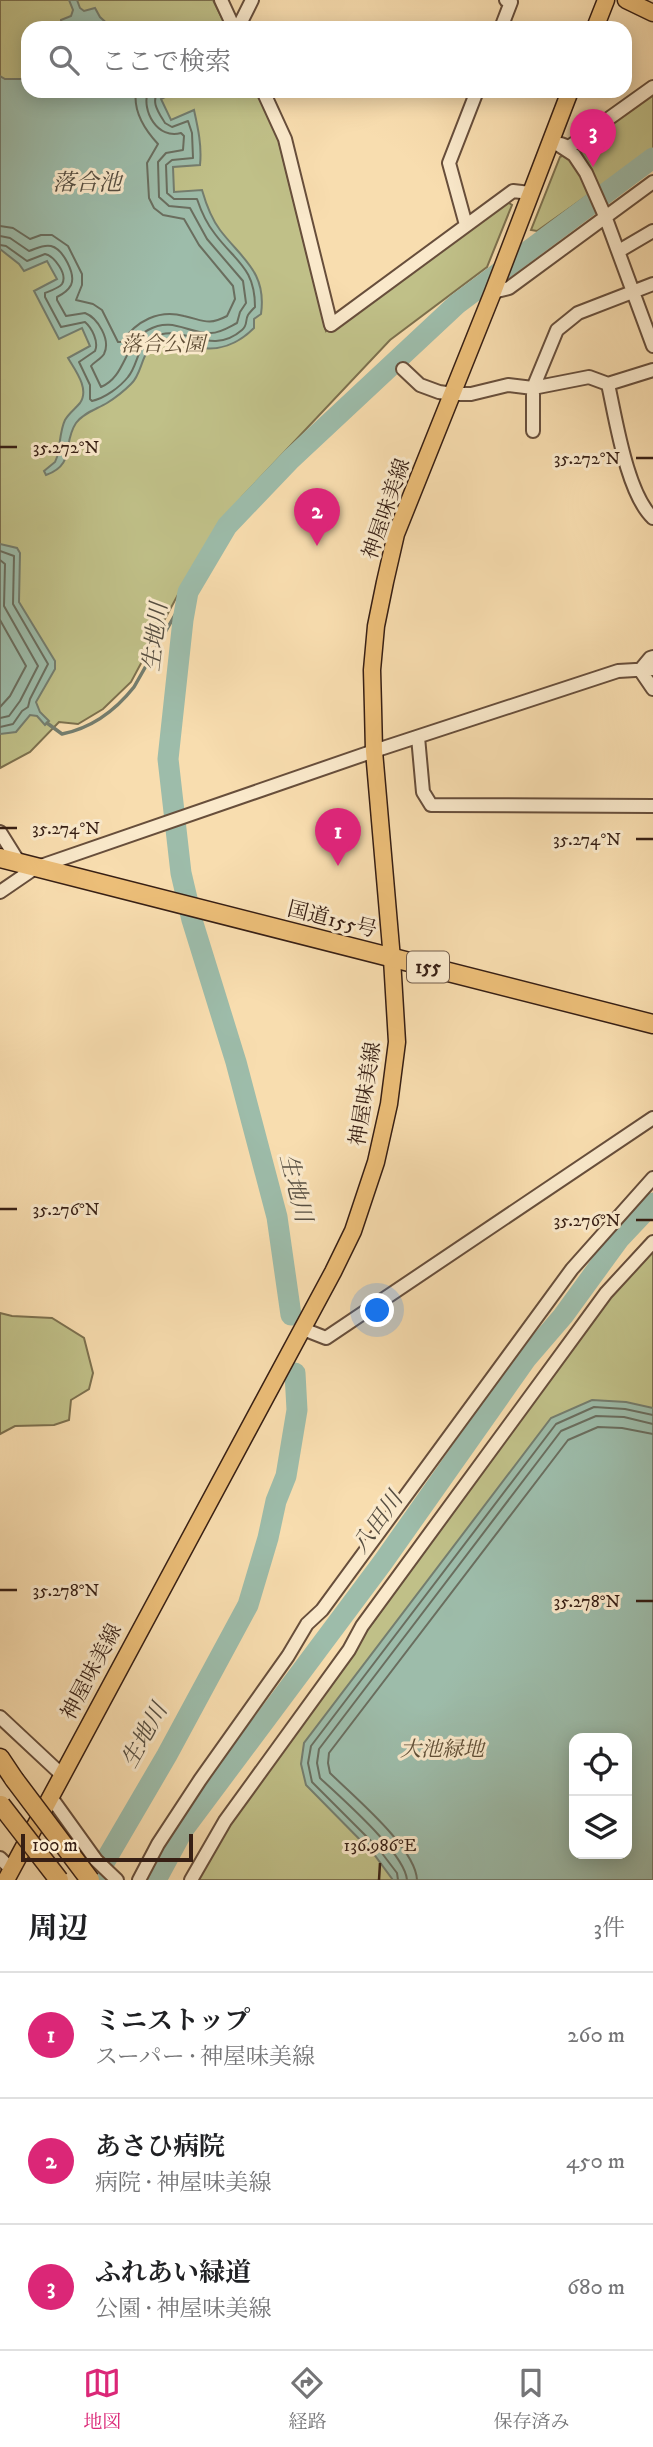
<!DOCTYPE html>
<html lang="ja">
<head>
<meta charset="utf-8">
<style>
  :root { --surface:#fff; --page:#f2f2f2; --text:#202124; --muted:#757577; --line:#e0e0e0; --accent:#db2777 }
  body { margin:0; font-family:"IM FELL DW Pica","Noto Serif JP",serif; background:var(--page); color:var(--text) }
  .controls { position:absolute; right:21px; bottom:21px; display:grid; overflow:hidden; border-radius:14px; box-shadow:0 4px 18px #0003 }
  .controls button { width:63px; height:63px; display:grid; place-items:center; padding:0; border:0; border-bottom:2px solid var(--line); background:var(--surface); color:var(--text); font:35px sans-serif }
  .scale { position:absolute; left:21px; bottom:18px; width:172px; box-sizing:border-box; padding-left:7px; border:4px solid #371f14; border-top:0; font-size:19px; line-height:24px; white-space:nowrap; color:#371f14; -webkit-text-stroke:5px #fae9cb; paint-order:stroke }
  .you { position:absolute; left:378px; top:1311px; width:24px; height:24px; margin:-18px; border:5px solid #fff; border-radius:50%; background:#1a73e8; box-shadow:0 0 0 10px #1a73e833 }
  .badge { display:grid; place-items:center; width:46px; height:46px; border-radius:50%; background:var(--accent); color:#fff; font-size:23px; font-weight:700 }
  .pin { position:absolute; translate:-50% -58px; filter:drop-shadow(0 2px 4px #0008) }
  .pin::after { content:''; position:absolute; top:37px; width:24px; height:21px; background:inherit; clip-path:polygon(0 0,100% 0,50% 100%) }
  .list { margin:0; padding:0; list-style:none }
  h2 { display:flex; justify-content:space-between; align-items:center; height:91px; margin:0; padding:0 28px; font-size:30px }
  h2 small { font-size:23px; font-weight:400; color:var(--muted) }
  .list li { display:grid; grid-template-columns:46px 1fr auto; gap:21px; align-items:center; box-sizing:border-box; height:126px; padding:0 28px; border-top:2px solid var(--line) }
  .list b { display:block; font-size:26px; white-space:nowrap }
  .list p { margin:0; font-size:23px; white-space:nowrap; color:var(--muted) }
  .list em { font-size:23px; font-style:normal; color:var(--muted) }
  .icon { flex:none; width:38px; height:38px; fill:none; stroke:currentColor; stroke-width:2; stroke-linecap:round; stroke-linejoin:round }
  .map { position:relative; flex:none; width:653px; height:1880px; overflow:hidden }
  .search { position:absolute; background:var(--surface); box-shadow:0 4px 18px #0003; left:21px; right:21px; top:21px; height:77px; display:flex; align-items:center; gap:18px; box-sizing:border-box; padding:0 24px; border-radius:21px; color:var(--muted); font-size:26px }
  .sheet { height:469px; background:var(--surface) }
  nav { display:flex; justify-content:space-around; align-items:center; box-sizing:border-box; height:98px; border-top:2px solid var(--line); background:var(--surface); font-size:19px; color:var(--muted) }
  nav a { display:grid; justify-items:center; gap:4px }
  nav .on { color:var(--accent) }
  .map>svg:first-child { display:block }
  .green { fill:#c0c088; stroke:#7c704e; stroke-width:2; fill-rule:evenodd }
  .water { fill:#9dbcaa; stroke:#747d6e; stroke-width:2; fill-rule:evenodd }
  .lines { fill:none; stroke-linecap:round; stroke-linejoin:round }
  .shore { stroke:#6a6e5f; stroke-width:2 }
  .stream { stroke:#747d6e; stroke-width:3.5 }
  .river { stroke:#9dbcaa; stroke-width:21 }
  .minor-casing { stroke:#674e3b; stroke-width:16 }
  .major-casing { stroke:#371f14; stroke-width:19 }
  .highway-casing { stroke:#371f14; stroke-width:21 }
  .minor { stroke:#fae9cb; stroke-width:12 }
  .major { stroke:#ecbe78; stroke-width:16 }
  .highway { stroke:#ecbe78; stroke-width:18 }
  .highway-bridge-casing { stroke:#371f14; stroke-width:21; stroke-linecap:butt }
  .highway-bridge { stroke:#ecbe78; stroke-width:18 }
  .ticks { fill:none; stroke:#371f14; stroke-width:2.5 }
  .labels { text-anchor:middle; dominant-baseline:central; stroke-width:6; stroke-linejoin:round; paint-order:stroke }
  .shield { fill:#fae9cb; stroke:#725c4b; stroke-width:2 }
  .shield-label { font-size:19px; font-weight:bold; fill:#371f14 }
  .park-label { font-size:21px; font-style:italic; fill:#604f37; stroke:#fae9cb }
  .street-label { font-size:21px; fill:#371f14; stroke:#fae9cb }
  .water-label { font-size:23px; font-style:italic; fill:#564e41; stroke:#fae9cb }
  .ticks-label { font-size:18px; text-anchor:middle; fill:#371f14; stroke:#fae9cb; stroke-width:6; stroke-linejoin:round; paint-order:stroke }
</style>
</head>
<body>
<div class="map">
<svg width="653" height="1880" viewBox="0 0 653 1880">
  <rect width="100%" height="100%" fill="#f8ddaf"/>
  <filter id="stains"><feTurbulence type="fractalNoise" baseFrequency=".00286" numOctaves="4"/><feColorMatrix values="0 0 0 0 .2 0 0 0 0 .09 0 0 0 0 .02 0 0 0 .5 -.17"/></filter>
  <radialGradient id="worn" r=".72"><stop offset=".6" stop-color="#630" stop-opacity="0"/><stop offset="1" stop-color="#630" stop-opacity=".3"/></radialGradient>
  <path class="green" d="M0,0h213l14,28h-199v63h228l21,43 49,197 180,-130 6,4 -25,62 -97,73 -148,157 -26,33 -21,33 -64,119 -28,27 -25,15 -19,-2 -29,30 -30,16z
    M653,92v57l-116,82 -6,-1 29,-73 22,-12z
    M653,1247v633h-459l75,-114 337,-466zM574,1738h53v116h-53z
    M0,1313l12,3 40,2 32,20 9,35 -4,16 -18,11 -2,20 -15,5 -39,1 -15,8z"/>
  <path class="water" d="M69,0h8l3,8 4,3 11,-3 5,9 12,11h-51v-8l10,-4 2,-6z
    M0,76l5,3h23v12h149l-16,8 10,21 23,-10c4,18 8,36 6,55l-27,2 1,25 28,-2c4,14 9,28 18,40 22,29 47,42 41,84l-7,5v9c-16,16 -36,24 -57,19 -14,-3 -28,-12 -41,-4 -16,10 -13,30 -25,41 -5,5 -16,14 -24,19 -10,6 -24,10 -31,20 -14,21 0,41 -30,52l-2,-4 11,-9 2,-5c3,-11 3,-27 8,-37 4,-7 10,-11 15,-17 10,-14 -5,-33 -12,-45l22,-12 -8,-18 -23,11 -25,-48 23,-12 -10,-18 -23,10 -5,-7 -19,-15z
    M0,544l17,4 3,5 -1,49 36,59v8l-19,33 4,10 9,9 -4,4 -8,-9 -7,-1 -14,17 -16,2z
    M592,1400l34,2 27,6v472h-260l-20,-27 -67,-68 -5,-21 3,-21 247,-325zM627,1738v116h-53v-116z"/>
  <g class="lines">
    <path class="shore" d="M0,226l13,2 17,11 11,-4h11l16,11 14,28v11l-6,15 17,4 9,6 16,32h4c14,-21 37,-33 62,-26 19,4 24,10 43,0l8,-17 -2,-13 -34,-41 -15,-26 -21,-4 -9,-7 -5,-10 -2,-35 11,-19c-13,-14 -25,-33 -22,-53
      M0,236l10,2 19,13c7,-2 14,-7 22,-5 12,3 25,28 20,39 -3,6 -8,9 -14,12v3l9,16 19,-3c13,5 26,27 19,41 -3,5 -10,8 -13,12l10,21c25,-10 23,-44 47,-57 25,-14 40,4 63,3 9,0 18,-6 26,-10l3,-11 6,-9 -3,-22 -36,-42 -17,-31 -21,-2 -10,-9 -1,-35 8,-9 17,-3 1,-14 -3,-3c-23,7 -40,-22 -33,-42
      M0,245l6,1 21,15 18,-7c9,2 23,20 17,30 -3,4 -12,7 -17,9v4l16,30 24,-5c7,6 14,20 10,29l-16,11 11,23v14l2,2c13,-3 28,-14 36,-24 11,-13 8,-32 26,-40 28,-15 56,21 88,-7 6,-5 3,-10 6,-15 2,-3 5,-6 7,-8 0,-39 -19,-45 -40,-73 -8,-10 -14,-23 -18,-35h-23l-7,-6 -1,-28 6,-5 21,-2 -1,-25 -4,-12 -16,6 -7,-4c-6,-10 -16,-23 -5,-32
      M0,551l14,5 -1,48 35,60 -18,35 -2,8 -6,4 -9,13 -13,3
      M0,560l5,4 -1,42 34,60 -18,35 -11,15 -9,2
      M0,620l26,46 -16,30 -10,11
      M398,1880l-1,-7 -19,-25 -66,-66 -4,-19 3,-17 245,-322 38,-17 31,2 28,6
      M407,1880c-2,-27 -66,-82 -87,-102l-3,-15 2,-14 242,-318 35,-15 28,1 29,7
      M417,1880c-1,-32 -64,-84 -87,-107l-2,-10 1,-10 239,-313 30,-13 24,1 31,6"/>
    <path class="stream" d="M47,723l15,11c30,-6 53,-23 72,-47l54,-95"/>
    <path class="river" d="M291,1315l-14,-98 -41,-155 -44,-142 -11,-47 -13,-114 15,-139 5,-28 39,-66 64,-67 166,-155 196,-146
      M94,1880l73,-125 81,-150 20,-67 8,-37 10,-25 11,-66 -2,-37
      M156,1880l27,-50 200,-268 143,-203 37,-43 56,-77 34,-36"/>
    <defs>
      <path id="minor" d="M221,0l13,28
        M238,28l14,-28
        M501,28l10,-26 -5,-2
        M263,91l22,48 46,186 182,-134 17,2
        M551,140l23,15 12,18 19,43 48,130
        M561,144l8,3 84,-60
        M466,225l-17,-62 28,-72
        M619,251l34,-20
        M493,292l16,-4 144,-106
        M403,369l17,16 19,7 14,2h18l37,-9 25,3 56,-11 19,7c8,36 19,110 45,134
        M608,384l45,-14
        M533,431v-43l24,-58 21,-17 75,-29
        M653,657l-3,1 -10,12 13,19
        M418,737l5,55 8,13 222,1
        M0,832l20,32
        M0,892l35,-24 339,-117 244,-80 35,-2
        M303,1329l23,9 327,-220
        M0,1717l61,57
        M50,1796l46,64 21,20
        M0,1858l11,11
        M139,1880l19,-36 42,-64 88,-124 19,-32 15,-14 250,-341 81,-91
        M191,1880l34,-59 124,-171 13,-24 244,-333 47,-51"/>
      <path id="major" d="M626,0l27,13
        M595,28l11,-28
        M6,1880l327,-608 20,-41 23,-69 13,-58 8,-62 -5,-83 -18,-208 -1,-43 -1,-38 4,-44 9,-44 11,-48 97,-242 77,-201"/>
      <path id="highway" d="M0,858l653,166
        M0,1758l14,21"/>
    </defs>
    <use href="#minor" class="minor-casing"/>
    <use href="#major" class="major-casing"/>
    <use href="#highway" class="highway-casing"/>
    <use href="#minor" class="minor"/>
    <use href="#major" class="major"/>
    <use href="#highway" class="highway"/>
    <defs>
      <path id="highway-bridge" d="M14,1779l76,101
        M1,1805l58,75"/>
    </defs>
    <use href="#highway-bridge" class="highway-bridge-casing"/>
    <use href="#highway-bridge" class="highway-bridge"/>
  </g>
  <path class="ticks" d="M0,447h17M636,458h17M0,828h17M636,839h17M0,1209h17M636,1220h17M0,1590h17M636,1601h17M379,1880l1,-17"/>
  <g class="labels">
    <rect class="shield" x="407" y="951.5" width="42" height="31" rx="5"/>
    <g class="shield-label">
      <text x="428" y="967">155</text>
    </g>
    <g class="park-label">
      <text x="163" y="345">落合公園</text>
      <text x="442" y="1750">大池緑地</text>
    </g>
    <g class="street-label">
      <text transform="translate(387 509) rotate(-71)">神屋味美線</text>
      <text transform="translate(332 920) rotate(14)">国道155号</text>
      <text transform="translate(366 1094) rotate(-81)">神屋味美線</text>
      <text transform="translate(92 1672) rotate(-62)">神屋味美線</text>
    </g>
    <g class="water-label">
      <text x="87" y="183">落合池</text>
      <text transform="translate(156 637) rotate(-83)">生地川</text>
      <text transform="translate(295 1188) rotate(76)">生地川</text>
      <text transform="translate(378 1523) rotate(-55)">八田川</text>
      <text transform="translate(145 1736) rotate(-61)">生地川</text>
    </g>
  </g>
  <g class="ticks-label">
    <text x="66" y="453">35.272°N</text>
    <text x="587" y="464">35.272°N</text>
    <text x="66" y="834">35.274°N</text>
    <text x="587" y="845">35.274°N</text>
    <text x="66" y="1215">35.276°N</text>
    <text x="587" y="1226">35.276°N</text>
    <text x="66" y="1596">35.278°N</text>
    <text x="587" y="1607">35.278°N</text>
    <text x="380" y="1851">136.986°E</text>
  </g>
  <rect width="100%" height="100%" filter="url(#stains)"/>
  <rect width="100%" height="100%" fill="url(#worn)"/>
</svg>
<div class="controls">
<button><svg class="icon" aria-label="locate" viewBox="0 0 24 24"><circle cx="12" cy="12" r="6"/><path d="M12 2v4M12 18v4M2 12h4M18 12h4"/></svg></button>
<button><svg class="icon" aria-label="layers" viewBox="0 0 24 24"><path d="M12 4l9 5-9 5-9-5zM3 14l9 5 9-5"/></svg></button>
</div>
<div class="scale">100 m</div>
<div class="you"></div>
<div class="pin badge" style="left:338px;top:866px">1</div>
<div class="pin badge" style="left:317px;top:546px">2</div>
<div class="pin badge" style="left:593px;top:167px">3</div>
<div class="search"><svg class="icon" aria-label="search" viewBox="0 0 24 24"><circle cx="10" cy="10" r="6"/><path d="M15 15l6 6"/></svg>ここで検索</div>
</div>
<section class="sheet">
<h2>周辺<small>3件</small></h2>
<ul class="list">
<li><span class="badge">1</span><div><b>ミニストップ</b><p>スーパー · 神屋味美線</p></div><em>260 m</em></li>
<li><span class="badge">2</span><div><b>あさひ病院</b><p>病院 · 神屋味美線</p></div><em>450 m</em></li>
<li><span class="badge">3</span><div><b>ふれあい緑道</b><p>公園 · 神屋味美線</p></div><em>680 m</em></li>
</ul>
</section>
<nav>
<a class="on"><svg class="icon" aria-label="map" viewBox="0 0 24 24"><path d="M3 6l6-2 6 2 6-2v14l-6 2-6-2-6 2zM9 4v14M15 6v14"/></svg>地図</a>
<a><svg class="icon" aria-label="directions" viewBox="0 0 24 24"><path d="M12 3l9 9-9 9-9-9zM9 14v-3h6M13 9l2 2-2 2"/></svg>経路</a>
<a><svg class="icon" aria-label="saved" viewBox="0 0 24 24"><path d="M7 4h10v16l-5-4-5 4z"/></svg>保存済み</a>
</nav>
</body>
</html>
